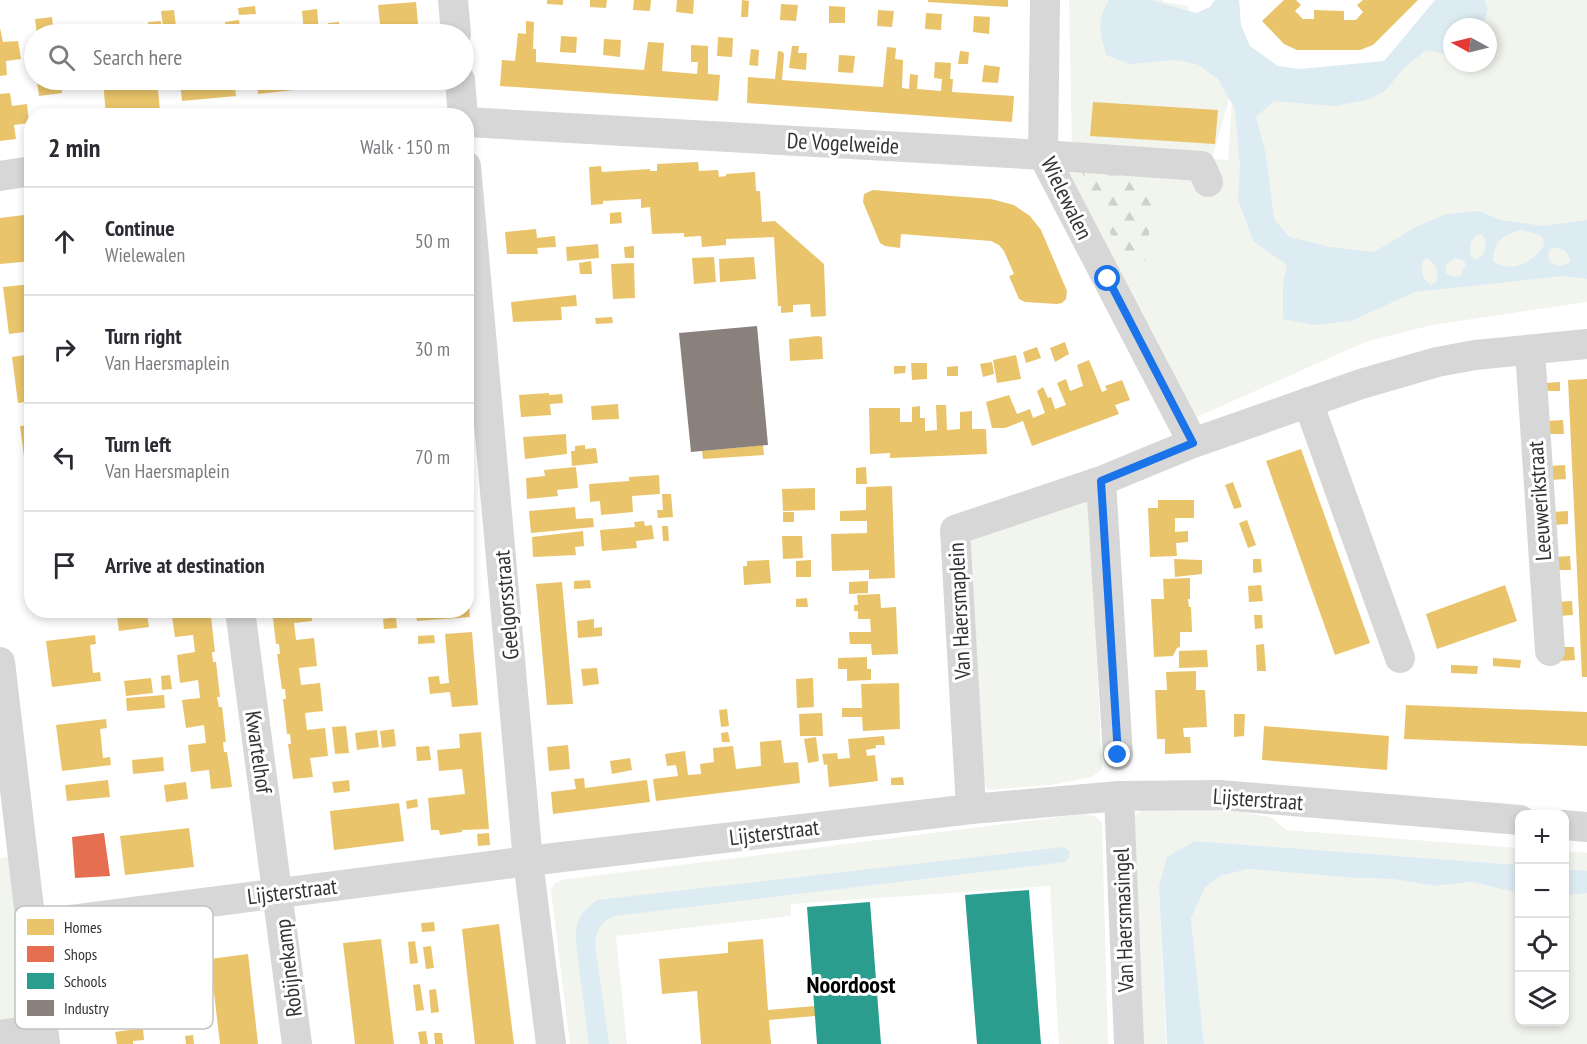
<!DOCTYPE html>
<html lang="en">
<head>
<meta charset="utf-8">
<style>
  :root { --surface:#fff; --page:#f2f2f3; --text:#2b2b33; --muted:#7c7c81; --line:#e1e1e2 }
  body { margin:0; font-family:"PT Sans Narrow",sans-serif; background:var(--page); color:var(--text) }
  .controls { position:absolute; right:18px; bottom:18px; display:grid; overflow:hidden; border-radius:12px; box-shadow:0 3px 9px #0003 }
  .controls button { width:54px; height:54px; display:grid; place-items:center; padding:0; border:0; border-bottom:2px solid var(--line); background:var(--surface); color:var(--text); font:30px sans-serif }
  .compass { position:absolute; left:1443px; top:18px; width:54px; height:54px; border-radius:50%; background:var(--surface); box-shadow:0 3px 9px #0003; rotate:277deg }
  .stop { position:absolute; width:18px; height:18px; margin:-14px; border:4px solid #1a73e8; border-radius:50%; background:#fff }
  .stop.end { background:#1a73e8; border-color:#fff; box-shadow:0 2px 6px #0008 }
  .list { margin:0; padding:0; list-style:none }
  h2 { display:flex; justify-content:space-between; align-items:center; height:78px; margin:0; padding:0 24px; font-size:26px }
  h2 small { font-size:20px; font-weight:400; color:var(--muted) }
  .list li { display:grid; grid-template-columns:39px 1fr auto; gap:18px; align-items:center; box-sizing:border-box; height:108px; padding:0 24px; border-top:2px solid var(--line) }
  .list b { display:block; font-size:22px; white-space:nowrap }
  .list p { margin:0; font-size:20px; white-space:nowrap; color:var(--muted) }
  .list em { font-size:20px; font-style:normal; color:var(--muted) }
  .icon { flex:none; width:33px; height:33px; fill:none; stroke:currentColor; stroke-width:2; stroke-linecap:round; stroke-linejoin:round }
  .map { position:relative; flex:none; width:1587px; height:1044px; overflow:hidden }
  .search { position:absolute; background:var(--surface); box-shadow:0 3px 9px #0003; left:24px; top:24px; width:450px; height:66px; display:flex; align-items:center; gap:15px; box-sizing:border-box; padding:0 21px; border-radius:33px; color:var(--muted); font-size:22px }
  .panel { position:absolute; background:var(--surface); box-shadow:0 3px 9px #0003; left:24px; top:108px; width:450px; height:510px; border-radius:24px }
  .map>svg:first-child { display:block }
  .green { fill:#f1f5ed; fill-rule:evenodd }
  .forest { fill:url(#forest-firs) }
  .water { fill:#ddebf3; fill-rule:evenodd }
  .homes { fill:#e9c46a }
  .shops { fill:#e76f51 }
  .schools { fill:#2a9d8f }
  .industry { fill:#8a817c }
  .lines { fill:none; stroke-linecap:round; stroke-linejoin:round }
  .minor { stroke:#d7d7d7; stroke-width:30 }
  .route { stroke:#1a73e8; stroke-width:8 }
  .labels { text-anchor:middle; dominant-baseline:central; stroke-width:6; stroke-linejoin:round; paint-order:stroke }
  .street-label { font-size:22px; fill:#333; stroke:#fff }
  .neighbourhood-label { font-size:24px; font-weight:bold; fill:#000; stroke:#fff }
  .key { fill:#fff; stroke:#c2c2c2; stroke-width:1.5 }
  .key-label { font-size:16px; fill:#333 }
</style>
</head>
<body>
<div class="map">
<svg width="1587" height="1044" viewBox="0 0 1587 1044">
  <defs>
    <pattern id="forest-firs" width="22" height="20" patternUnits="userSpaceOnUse" patternTransform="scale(1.5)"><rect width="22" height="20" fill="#f1f5ed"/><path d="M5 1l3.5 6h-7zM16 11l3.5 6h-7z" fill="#cfd2cc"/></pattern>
  </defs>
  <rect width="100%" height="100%" fill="#fff"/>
  <path class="green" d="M1069,0h94v2l26,4 -2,14 -49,31 169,24 79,-11 57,-64h144v302l-155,23 -67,17 -179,80 -130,-273h16zM1452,27h36v36h-36zM1231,92l1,6 -4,62 -16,-1z
    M1089,496l13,273 -10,8 -42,8 -61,5 -6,-6 -15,-242 9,-5z
    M1148,806h54l69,11 15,13 233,18v17l-324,-24 -36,46 7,157h-24l-8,-228z
    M1084,814l11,2 7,7 6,221h-49l-9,-158 -259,18v12l-175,20 11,108h-57l-19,-154 3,-6 7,-4z
    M1564,851l23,2v18l-22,-2z
    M15,856l17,160 -32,6v-164z
    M1248,869l106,9 38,1 42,7 38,-4 47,11 1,129h44l1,-126 22,-3v151h-383l-13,-126 14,-30 15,-12z"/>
  <path class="forest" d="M1078,164l71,4 3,46 -7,46 -19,6z"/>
  <path class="water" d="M1109,0h42l45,13 14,-6 5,-7h24l2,25 9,21 28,20 22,3 84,-8 51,-61h49l4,8 -6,19h-30v26l-4,2 -22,-5 -22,18 -19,23 -18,9 -32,6 -61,-5 -18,16 10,38 8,64 15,18 41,10 44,5 40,-24 32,-14 33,-3 22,9 42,6 44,-6v59l-24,-3 -148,16 -64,29 -37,4 -31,-6v-34l4,-20 -34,-24 -15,-42 2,-32 -5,-58 -17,-30 -21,-15 -22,-4 -46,4 -23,-9c-6,-24 -10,-33 3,-55zM1522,230l16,4 5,4 1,8c-14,18 -30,27 -51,16 0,-20 10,-28 29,-32zM1481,234l3,3c3,9 2,16 -6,22h-4l-4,-5 1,-12 5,-7zM1554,248c9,0 14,3 16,13l-3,3 -10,2c-8,-5 -11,-8 -7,-17zM1426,258c10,4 14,15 10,24l-5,3c-8,-6 -10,-11 -9,-22zM1454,258l10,2 2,5 -6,11 -6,1 -8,-4v-8z
    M1195,841l324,24v28l-47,-11 -38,4 -42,-7 -38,-1 -106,-9 -28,7 -15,12 -14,30 13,126h-37l-8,-157 8,-30z
    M1064,847l5,4v6l-4,5 -450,54c-14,5 -18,13 -20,27l14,101h-20l-13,-101c0,-24 3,-29 21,-43z
    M1564,869l23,2v22l-22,3z"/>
  <path class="homes" d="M547,0h16v5l-16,-1z
    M590,0h17l-1,8 -16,-1z
    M634,0h17l-1,11 -17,-1z
    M677,0h17l-1,14 -17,-2z
    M742,0l7,1 -1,16h-7z
    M928,0h80v7l-80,-5z
    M1284,0h12l5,5 -6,6 8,8h11v-9l30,1v9h12l7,-8 -6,-7 6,-5h55l-45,45 -13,5h-63l-13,-6 -22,-23z
    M416,2l3,32h-38l-3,-29z
    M781,4l17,1 -2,16 -16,-1z
    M255,6l1,8 -17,1 -1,-7z
    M829,6l16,1v16h-16z
    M317,9l2,23 -15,1 -2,-22z
    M174,10l3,24h-13l-3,-23z
    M878,10l16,1 -2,16 -15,-1z
    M926,13l16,1 -1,16 -16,-1z
    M974,16l16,1 -1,17 -16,-2z
    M52,17l2,17h-17l-2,-15z
    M239,20l2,14h-15l-1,-12z
    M161,21l1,13h-13l-1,-12z
    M526,21l8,1 -1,27h3v13l108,8 4,-28 16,1 -2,28 35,3 1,-12h-7v-17l17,1v28l12,1 -2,26 -218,-15 2,-26 13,1 3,-28 8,1z
    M339,22l1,12h-11l-1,-11z
    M0,28l3,14 15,-1 3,18 -15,2 1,14 -7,1z
    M102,28v6h-14v-4z
    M561,36l16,1 -1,16 -16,-1z
    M718,37l15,1 -1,19 -15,-1z
    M604,39l17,1 -1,17 -17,-2z
    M792,46h7l-1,7h9l-1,17 -17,-2z
    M887,47l9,1 -1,11 8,1 -1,28 7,1 1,-15 8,1 -1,14 24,2 1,-12 -8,-1 1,-16 16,1 -1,16h3l-1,13 62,4 -2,26 -265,-19 1,-26 27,2 3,-28 5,1 1,3 -2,25 101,7z
    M751,49l8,1 -1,16 -9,-1z
    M960,51l9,1 -1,12h-10z
    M839,55l16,1 -2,17 -15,-1z
    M984,65l16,2 -2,16 -16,-1z
    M49,80h11l2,13 -23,3 -2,-15z
    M103,80h9l1,2 44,-2 3,31 -54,5z
    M180,80h54l2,16 -54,5z
    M257,80h54l1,8 -54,6z
    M384,80h39l1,4 -39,3z
    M10,93l2,13 15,-2 2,19 -15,2 2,14 -16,2v-47z
    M1093,102l125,8 -3,34 -125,-8z
    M698,162l1,9 19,-1 1,7 7,-1v-2l29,-2 1,19h4l2,31 13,-1 49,43 2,52 -15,1 -1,-13 -17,1v7l-12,1v-7h-3l-4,-69 -48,2v6l-24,2 -1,-11 -17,1v-4l-32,1 -2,-27 -9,1v-9l-38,2v3l-12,1 -2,-38 12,-1 1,6 48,-3v2h7v-7z
    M873,190l118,9 23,6 16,11 11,14 26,61 -1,8 -4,4 -5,1 -32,-2 -6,-3 -10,-23 5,-2 -10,-23 -5,-6 -8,-4 -90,-7 -1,14 -15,-2 -5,-3 -17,-41 1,-8z
    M621,212l1,11 -12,1v-11z
    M32,214v47l-32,3v-46z
    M536,229l1,9 18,-2 1,11 -19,1 1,6h-31l-2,-22z
    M598,244l1,14 -32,3 -1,-14z
    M634,246v12h-9l-1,-11z
    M714,257l2,25 -22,2 -2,-26z
    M754,257l2,22 -36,3 -1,-23z
    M591,261l1,13h-12l-1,-11z
    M634,263l1,35 -22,1 -2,-35z
    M32,284v47l-23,3 -6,-47z
    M576,295l1,11 -16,1 1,13 -49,2 -2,-20z
    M612,317l1,6 -17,1 -1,-6z
    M818,336l4,1 1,22 -33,2 -1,-22z
    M1065,342l4,12 -14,8 -5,-14z
    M1037,347l4,11 -15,5 -3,-11z
    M32,354v47l-14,2 -6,-46z
    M1016,355l5,24 -24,4 -4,-23z
    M1089,360l13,32 5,-2 -2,-4 17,-6 8,20 -15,5 4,9 -87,32 -9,-25 -18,7h-13l-6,-26 23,-7 8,19 13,-5 3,9 12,-5 -8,-22 6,-4 5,11 3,-1 4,12 11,-4 -9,-22 9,-4 4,12 13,-5 -6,-21z
    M992,362l2,12 -11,3 -3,-13z
    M911,363h16v16l-15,1z
    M894,366h12l-1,7 -11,1z
    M958,366v10h-11v-9z
    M1587,379v298h-5l-14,-297z
    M1560,382v9h-13l-1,-8z
    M549,393v2l13,-1 1,9 -13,1 1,11 -30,2 -2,-22z
    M618,404l1,15 -27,1 -1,-14z
    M936,405h10l1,25 13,-1v-17l12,-1v18h14l1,25 -97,4v-5l-20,1 -1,-46h31v14h12v-15l8,-1v12h5v13l12,-1z
    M1563,420l1,14h-16l-1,-13z
    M32,425v47h-6l-6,-46z
    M566,434l1,20 -42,5 -2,-22z
    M585,445v4l11,-1 2,15 -26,3 -1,-15h4v-5z
    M763,445l1,10 -61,4 -1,-8z
    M1301,449l69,194 -35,12 -69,-194z
    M1565,465l1,14 -16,1 -1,-14z
    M576,467l2,21 -21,2 1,6 -31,3 -1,-21 19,-2 -1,-6z
    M866,467l1,17h-11v-16z
    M659,475l1,19 -28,2 1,16 -32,3 -1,-14 -10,1 -1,-18 40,-3v-4z
    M1233,482l9,25 -8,2 -9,-24z
    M892,486l3,92 -26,1v-9l-37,1 -1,-37 36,-1v-12h-27v-10l26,-1v-23z
    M815,488v22l-32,1 -1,-22z
    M662,494h9l2,23 -15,1 -1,-8h6z
    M1158,500h36v18h-19v14l13,-1v11l-12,1 1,13 -27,1 -2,-49h10z
    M575,507l1,12 17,-1 1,9 -63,6 -2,-22z
    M1568,511v13l-16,1 -1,-13z
    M783,512h11v10h-11z
    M1247,520l9,25 -8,3 -9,-25z
    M644,521l1,5 7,-1 2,14 -18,2 1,7 -35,3 -2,-21 35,-3 -1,-5z
    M662,526h6l1,15h-6z
    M583,531l1,15 -9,1 1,8 -43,2 -1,-20z
    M782,536h20l1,22 -20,1z
    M1570,556l1,14h-17v-13z
    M1174,559l28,1v14l-27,3z
    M1253,559h8l1,13 -9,1z
    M769,560l2,23 -27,2 -1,-19h4v-5z
    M811,560v17h-15v-16z
    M1190,578v21h-2l1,8h2l1,25h-12v15l-3,1 -4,8 -19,1 -3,-58h13l-1,-20z
    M590,580l1,8 -17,1v-8z
    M868,581v12l-19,1v-12z
    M562,582l11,122 -26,1 -11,-121z
    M1261,585l2,16 -14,1 -1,-16z
    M1505,585l12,36 -80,28 -11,-35z
    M466,594h2l2,23 -53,4 -1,-7 14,-2v-2h36z
    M880,594l1,14 15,-1 2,47 -26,1 -1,-11h-21l-1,-12h22l-1,-13h-12v-8h-4v-6h4l-1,-10z
    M807,598l1,9h-12v-8z
    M1572,601l1,14 -16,1 -1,-14z
    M99,610h46v3h2l2,14 -30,4 -2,-15 -17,2z
    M171,610h36l1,7h3l4,35h-3l1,10h3l4,35h-3l2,10h3l4,35h-3l1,10h3l5,35 -21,2 -2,-19 -18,2 -3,-27 18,-2 -2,-18 -18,3 -4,-28 18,-2 -2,-18 -18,3 -3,-28 18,-3 -2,-17 -18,2z
    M272,610h39l1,11 -18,2 2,17 18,-2 3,28 -18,2 2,17 19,-2 3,28 -18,2 2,17 18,-2 3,28 -18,2 3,19 -20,2 -5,-35h3l-1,-10h-3l-4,-35h3l-1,-10h-3l-5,-35h3l-1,-10h-3z
    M1254,615h8l1,13 -8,1z
    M396,617l1,11 -13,1 -1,-10z
    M594,619v9l8,-1v9l-24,2 -1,-17z
    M472,632l6,73 -26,2 -2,-15 -20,2 -2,-17 11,-1 1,8 9,-1 -4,-49z
    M95,635l1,9 -6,1 3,28 7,-1 1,9 -49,6 -6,-46z
    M434,635l1,8 -17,1v-8z
    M1264,644l2,27h-9l-1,-26z
    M1559,647h15l1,13 -16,1z
    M1207,650l1,17 -29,1v-17z
    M867,657v12h4v11l-24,1v-12h-9v-11z
    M1493,658l28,2 -1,8 -27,-2z
    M1451,665l27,1 -1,8 -26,-1z
    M597,668l2,16 -16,2 -2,-17z
    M1196,671v19h9l2,37 -24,1 1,9h6l1,16 -26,1v-15h-8l-2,-49h12l-1,-18z
    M170,675l2,14 -10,1 -1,-14z
    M151,678l2,15 -27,3 -2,-15z
    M813,678l1,29 -17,1 -1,-29z
    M899,683l1,46 -37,2 -1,-14h-20v-9h20l-1,-24z
    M164,695l1,13 -38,3 -1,-13z
    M1406,705l181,7v34l-183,-7z
    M727,709l2,17 -8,1 -2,-17z
    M822,713l1,23h-23l-1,-22z
    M1234,714h11l-1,22 -10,1z
    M106,719l1,9 -7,1 3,29 7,-1 1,8 -49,6 -6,-46z
    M346,726l3,27 -14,1 -3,-27z
    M1264,726l125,10 -2,34 -125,-10z
    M394,729l2,17 -14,2 -2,-17z
    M377,730l2,17 -22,3 -2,-17z
    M481,732l8,97 -27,1v2l-22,3 -1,-5h-8l-3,-32 37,-4 -3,-25 -23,2 -2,-21 23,-2 -1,-14z
    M728,732l2,10h-8l-1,-9z
    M884,736l1,9h-9v3l-10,2 1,6 8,-1 3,26 -49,6 -2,-23 -3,1 -2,-11 15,-1 1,6 12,-1 -2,-19z
    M816,737l3,24 -11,2 -4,-24z
    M781,740l3,23 14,-1 2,21 -144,18 -3,-22 25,-3 -2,-11 -9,1 -2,-12 20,-3 3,24 13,-1 -1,-10 14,-2 -1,-14 20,-2 3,23 25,-3 -1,-24z
    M568,745l2,24 -21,2 -2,-24z
    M429,746l2,14 -14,1 -1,-14z
    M163,757l1,14 -31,3 -1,-14z
    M630,758l2,12 -20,4 -2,-13z
    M903,777l1,8h-13v-7z
    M584,778l1,10 62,-8 3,22 -97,12 -2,-22 25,-3 -2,-10z
    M108,780l2,17 -43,4 -2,-16z
    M349,780l1,11 -16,2 -2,-11z
    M186,782l2,17 -22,3 -2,-17z
    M417,799l1,8 -11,2 -1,-8z
    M399,803l5,38 -70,9 -4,-39z
    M189,828l5,39 -69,8 -5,-39z
    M489,833l1,12 -12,1 -1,-12z
    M434,922l1,9 -13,1 -1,-9z
    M499,924l15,120h-39l-13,-115z
    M381,939l13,105h-39l-12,-101z
    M763,939l5,71 47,-4v10l-46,4 2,24h-70l-4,-53 -35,3 -3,-35 69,-6v-11z
    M415,941l3,22 -8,1 -2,-22z
    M431,946l3,22 -8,1 -3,-22z
    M248,954l10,90h-38l-10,-85z
    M420,984l4,26 -8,1 -3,-26z
    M436,989l3,23 -8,1 -2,-23z
    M143,1028l1,12 -11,1v3h-16l-2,-12z
    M426,1031l2,13h-8l-2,-12z
    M434,1033h8l1,11h-8z
    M193,1035l1,9h-8l-1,-8z"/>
  <path class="shops" d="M104,833l6,43 -35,2 -3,-41z"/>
  <path class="schools" d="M1029,890l12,154h-64l-12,-149z
    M870,902l11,142h-64l-10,-137z"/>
  <path class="industry" d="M757,326l11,119 -77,7 -12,-119z"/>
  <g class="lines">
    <path class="minor" d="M453,0l3,34
      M1045,0l-2,155 150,288
      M460,80l3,36
      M466,122l577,33 158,11 7,16
      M466,166l62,695 23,183
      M0,176l32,-5
      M1530,350l20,301
      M1308,402l92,256
      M1101,481l17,274
      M240,610l57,434
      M0,662l45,382
      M1119,796l10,248
      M971,809l-16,-279 146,-49 92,-38 168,-59 76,-22 38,-7 112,-11
      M1564,825l23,2
      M32,925l496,-64 443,-52 148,-13 101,-1 300,25
      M0,1035l43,-6"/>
  </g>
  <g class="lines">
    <path class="route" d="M1108,279l85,164 -92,38 17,274"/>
  </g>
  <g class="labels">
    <g class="street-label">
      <text transform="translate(843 143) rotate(3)">De Vogelweide</text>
      <text transform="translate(1067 198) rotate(64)">Wielewalen</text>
      <text transform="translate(1539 501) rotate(-94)">Leeuwerikstraat</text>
      <text transform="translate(506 605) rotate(-95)">Geelgorsstraat</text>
      <text transform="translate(959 611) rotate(-93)">Van Haersmaplein</text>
      <text transform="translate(259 752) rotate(82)">Kwartelhof</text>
      <text transform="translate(1258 799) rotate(4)">Lijsterstraat</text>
      <text transform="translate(774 832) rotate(-7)">Lijsterstraat</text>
      <text transform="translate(292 891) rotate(-7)">Lijsterstraat</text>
      <text transform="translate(1123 920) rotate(-92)">Van Haersmasingel</text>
      <text transform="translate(288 968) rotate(-97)">Robijnekamp</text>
    </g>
    <g class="neighbourhood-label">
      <text x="851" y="984">Noordoost</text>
    </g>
  </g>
  <rect x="15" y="906" width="198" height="123" rx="9" class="key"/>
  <rect x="27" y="919" width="27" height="16" fill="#e9c46a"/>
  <rect x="27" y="946" width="27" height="16" fill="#e76f51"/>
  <rect x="27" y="973" width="27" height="16" fill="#2a9d8f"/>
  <rect x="27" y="1000" width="27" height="16" fill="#8a817c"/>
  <g class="key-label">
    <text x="64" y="933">Homes</text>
    <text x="64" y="960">Shops</text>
    <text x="64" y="987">Schools</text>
    <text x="64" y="1014">Industry</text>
  </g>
</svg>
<div class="controls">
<button>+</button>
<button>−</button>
<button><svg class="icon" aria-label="locate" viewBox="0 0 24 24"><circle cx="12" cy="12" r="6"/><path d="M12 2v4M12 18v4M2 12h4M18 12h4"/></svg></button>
<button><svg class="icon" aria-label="layers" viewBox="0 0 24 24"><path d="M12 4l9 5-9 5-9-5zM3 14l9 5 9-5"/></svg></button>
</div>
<svg class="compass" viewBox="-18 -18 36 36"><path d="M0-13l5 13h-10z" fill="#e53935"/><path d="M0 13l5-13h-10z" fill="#7c7c81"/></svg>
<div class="stop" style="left:1108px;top:279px"></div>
<div class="stop end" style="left:1118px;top:755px"></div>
<div class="search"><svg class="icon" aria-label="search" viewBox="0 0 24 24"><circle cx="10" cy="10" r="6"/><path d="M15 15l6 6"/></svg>Search here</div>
<section class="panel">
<h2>2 min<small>Walk · 150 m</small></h2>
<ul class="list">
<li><svg class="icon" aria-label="ahead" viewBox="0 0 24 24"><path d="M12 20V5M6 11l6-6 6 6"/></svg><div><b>Continue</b><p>Wielewalen</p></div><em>50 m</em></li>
<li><svg class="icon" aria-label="right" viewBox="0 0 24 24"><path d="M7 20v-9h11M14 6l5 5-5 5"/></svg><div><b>Turn right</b><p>Van Haersmaplein</p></div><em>30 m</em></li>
<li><svg class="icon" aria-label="left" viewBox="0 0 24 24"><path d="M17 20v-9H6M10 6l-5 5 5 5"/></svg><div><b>Turn left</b><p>Van Haersmaplein</p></div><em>70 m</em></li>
<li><svg class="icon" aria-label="arrive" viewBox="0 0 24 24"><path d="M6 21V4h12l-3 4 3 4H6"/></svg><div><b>Arrive at destination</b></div></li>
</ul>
</section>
</div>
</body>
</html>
